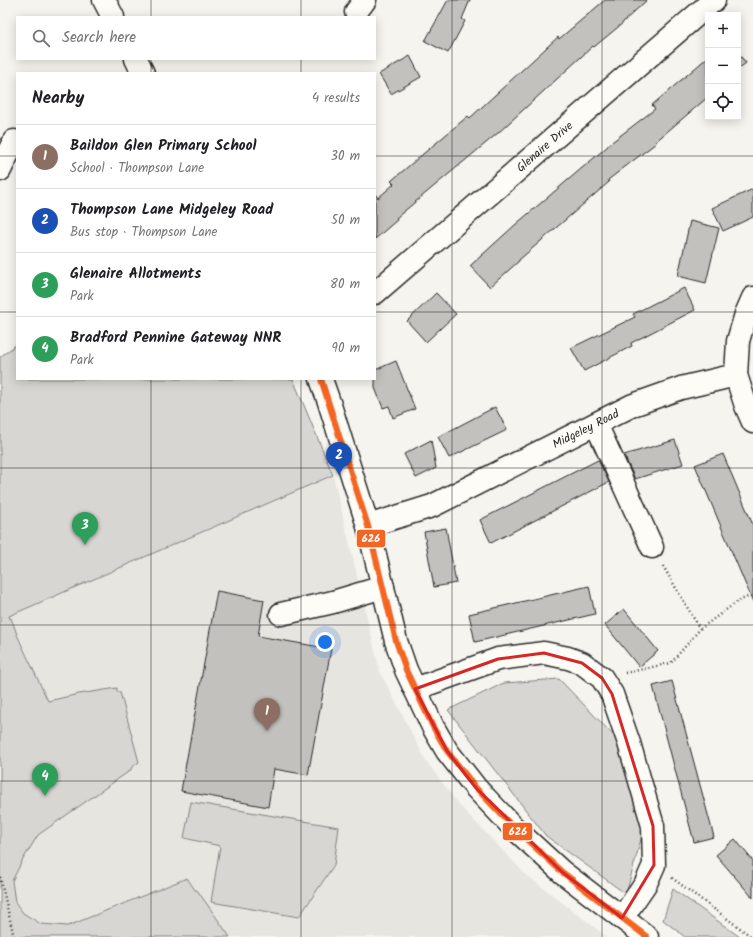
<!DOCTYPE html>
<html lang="en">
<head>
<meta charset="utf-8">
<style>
  :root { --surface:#fff; --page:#f2f2f2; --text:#202124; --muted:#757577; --line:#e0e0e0; --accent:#1f6fb2 }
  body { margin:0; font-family:Kalam,sans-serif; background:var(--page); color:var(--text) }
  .controls { position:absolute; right:12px; top:12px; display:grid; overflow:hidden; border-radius:0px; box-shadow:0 2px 10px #0003 }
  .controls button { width:36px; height:36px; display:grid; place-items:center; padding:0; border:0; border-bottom:1px solid var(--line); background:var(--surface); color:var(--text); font:20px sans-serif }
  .you { position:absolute; left:325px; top:642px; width:14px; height:14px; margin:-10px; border:3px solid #fff; border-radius:50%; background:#1a73e8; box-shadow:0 0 0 6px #1a73e833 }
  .badge { display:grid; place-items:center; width:26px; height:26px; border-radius:50%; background:var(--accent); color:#fff; font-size:13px; font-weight:700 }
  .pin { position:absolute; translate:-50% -33px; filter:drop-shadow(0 1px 2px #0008) }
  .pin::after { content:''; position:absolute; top:21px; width:14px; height:12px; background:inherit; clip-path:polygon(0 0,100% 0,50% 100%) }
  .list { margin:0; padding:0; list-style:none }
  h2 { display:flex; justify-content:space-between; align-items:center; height:52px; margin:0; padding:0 16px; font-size:17px }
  h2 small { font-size:13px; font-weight:400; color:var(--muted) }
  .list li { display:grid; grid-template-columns:26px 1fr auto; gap:12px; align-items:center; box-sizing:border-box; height:64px; padding:0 16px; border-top:1px solid var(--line) }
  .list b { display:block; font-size:15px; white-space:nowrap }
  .list p { margin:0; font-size:13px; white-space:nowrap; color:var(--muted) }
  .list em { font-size:13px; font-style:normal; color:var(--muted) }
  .icon { flex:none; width:22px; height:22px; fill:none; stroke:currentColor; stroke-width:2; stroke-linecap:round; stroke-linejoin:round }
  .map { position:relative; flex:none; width:753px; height:937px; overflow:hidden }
  .search { position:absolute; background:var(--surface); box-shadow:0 2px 10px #0003; left:16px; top:16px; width:360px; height:44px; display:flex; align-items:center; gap:10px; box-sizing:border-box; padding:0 14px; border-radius:0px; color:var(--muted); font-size:15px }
  .panel { position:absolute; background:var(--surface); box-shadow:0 2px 10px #0003; left:16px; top:72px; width:360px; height:308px; border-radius:0px }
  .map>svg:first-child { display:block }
  .built { fill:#e6e5e0 }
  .green { fill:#d7d6d2; stroke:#81807e }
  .building { fill:#c2c1be; stroke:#2b2b2b }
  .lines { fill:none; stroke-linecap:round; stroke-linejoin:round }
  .minor-casing { stroke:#2b2b2b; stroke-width:25 }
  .path { stroke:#2b2b2b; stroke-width:2.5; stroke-dasharray:1 3; stroke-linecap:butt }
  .minor { stroke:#fdfcf7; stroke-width:22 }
  .bus-1-casing { stroke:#fdfcf7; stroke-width:9 }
  .bus-1 { stroke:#f26522; stroke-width:6 }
  .marked { fill:none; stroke:#d62828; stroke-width:3; stroke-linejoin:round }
  .grid { fill:none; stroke:#2b2b2b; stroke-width:1; stroke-opacity:0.55 }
  .labels { text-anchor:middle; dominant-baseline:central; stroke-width:3.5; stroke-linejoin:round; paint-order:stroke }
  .street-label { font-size:12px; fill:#2b2b2b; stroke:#fdfcf7 }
  .line-badge { stroke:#fdfcf7; stroke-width:1.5 }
  .badge-label { font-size:11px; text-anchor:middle; font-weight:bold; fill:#fff }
</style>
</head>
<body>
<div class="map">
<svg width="753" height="937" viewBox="0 0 753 937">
  <rect width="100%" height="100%" fill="#f5f4ef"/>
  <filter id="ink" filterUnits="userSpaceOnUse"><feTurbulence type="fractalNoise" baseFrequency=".025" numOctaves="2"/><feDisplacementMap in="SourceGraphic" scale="8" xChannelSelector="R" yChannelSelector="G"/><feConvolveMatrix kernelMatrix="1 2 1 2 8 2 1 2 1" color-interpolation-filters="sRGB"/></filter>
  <g filter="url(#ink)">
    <path class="built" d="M333,475l47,197 46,89 34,45 65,68 82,63h-377l-43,-59 -119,48 -27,-2 -18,-11 -13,-16 -3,-40 72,-163 -31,7 -39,-85z"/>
    <path class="green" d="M17,344v35h276l40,96 -324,141 1,3 1,-1 7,19 30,64 31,-7 38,-6v4h3l19,70 -8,6v2l-93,65 -16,26 -10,20 3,21 8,11 18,11 27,2 119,-48 8,12h2l33,47h-230v-580z
      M559,679l57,59 28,90 -18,66 -80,-58 -98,-126 56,-27z
      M191,802l148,25 -5,38 -35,52 -88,-15 9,-56 -36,-8z
      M673,889l67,48h-55l-22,-17z"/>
    <path class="building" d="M448,0h22l-8,19 3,2 -17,32 -23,-12z
      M605,0h42l-24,22v1l-29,24 -1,-1 -95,87 -102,85 1,2 -22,19v-45l3,4 16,-14 -3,-3 77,-65 2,2 88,-81 1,2z
      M738,53l8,10 -8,6z
      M410,56l11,21 -30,17 -12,-20z
      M708,57v40l-53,45 1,1 -48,37 1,2 -90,78v1l-29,26 -20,-21 45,-41 93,-79v-1l47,-36 -3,-4z
      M753,189v28l-30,14 -11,-23z
      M690,221l29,7 -13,55 -28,-7z
      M684,288l11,22 -64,33 1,3 -48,25 -13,-23 64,-31 -2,-3z
      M436,293l20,21 -30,28 -19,-21z
      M396,361l19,48 -22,9 -4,-12 -6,2 -8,-20v-18z
      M495,407l12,23 -58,28 -11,-21z
      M431,440l5,28 -20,10 -12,-24z
      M675,440l8,24 -48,15 -11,-24z
      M723,454l30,71v77l-58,-137z
      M598,460l11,22 -118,61 -11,-23z
      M446,528l10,55 -22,4 -10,-55z
      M589,586l6,28 -120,28 -6,-28z
      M217,591l47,9 -6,36 73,13 -23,126 -34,-6 -6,38 -87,-16z
      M624,609l34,42 -19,16 -34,-42z
      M672,681l42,156 -20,5 -41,-156z
      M735,839l18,22v37l-37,-43z"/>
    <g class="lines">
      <defs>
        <g id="minor">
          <path d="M104,0l9,17"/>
          <path d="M356,12l9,-12"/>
          <path d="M136,59l7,14"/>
          <path d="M0,170l14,-29"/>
          <path id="s1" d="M375,293l339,-293"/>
          <path d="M736,375l10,31 7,16"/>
          <path d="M321,379l8,23 39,124 28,115 10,29 27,57 14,24 29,37 38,40 48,44 85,65"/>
          <path d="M596,424l56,123"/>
          <path id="s2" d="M368,526l64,-20 201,-101 48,-17 55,-13 2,-34 8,-27 7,-16"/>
          <path d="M281,614l52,-12 50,-15"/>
          <path d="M415,689l83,-30 46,-6 24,5 14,5 20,15 10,16 17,49 24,83 1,39 -8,18 -24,35"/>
        </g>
      </defs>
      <use href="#minor" class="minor-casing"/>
      <path class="path" d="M663,566l37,63
        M625,673l46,-10 29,-34 38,-28 15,-6
        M0,877l14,60
        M672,878l80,59"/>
      <use href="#minor" class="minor"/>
      <defs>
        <path id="bus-1" d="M321,379l47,147 28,115 10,29 27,57 14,24 29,37 38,40 48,44 85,65"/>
      </defs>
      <use href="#bus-1" class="bus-1-casing"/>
      <use href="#bus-1" class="bus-1"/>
    </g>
  </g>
  <path class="marked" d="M544,653l38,10 20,15 10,16 41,132 1,39 -32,53 -60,-46 -86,-84 -29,-37 -32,-62 83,-30z"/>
  <path class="grid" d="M151,0v17M301,0v17M452,0v937M602,0v937M151,59v14M301,59v14M0,156h17M375,156h378M0,312h17M375,312h378M151,379v558M301,379v558M0,468h753M0,625h753M0,781h753"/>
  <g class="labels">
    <g class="street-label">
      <text stroke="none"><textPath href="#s1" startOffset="224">Glenaire Drive</textPath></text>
      <text stroke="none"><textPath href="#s2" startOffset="239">Midgeley Road</textPath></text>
    </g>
  </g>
  <g class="line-badge">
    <rect x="356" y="529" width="30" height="19" rx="4" fill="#f26522"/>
    <rect x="502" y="822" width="31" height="19" rx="4" fill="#f26522"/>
  </g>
  <g class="badge-label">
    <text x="371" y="542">626</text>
    <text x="518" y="835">626</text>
  </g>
</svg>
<div class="controls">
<button>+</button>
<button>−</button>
<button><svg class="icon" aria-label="locate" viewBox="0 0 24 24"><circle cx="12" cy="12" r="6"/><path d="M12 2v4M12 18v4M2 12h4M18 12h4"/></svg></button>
</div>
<div class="you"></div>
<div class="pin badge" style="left:267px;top:731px;background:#8d6e63">1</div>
<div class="pin badge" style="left:339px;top:475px;background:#1a4fb4">2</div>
<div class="pin badge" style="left:85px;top:545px;background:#2e9e5b">3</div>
<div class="pin badge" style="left:45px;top:796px;background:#2e9e5b">4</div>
<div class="search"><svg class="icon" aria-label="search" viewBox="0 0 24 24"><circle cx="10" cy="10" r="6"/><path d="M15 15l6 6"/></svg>Search here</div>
<section class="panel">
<h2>Nearby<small>4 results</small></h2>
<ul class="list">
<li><span class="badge" style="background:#8d6e63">1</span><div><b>Baildon Glen Primary School</b><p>School · Thompson Lane</p></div><em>30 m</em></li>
<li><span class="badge" style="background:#1a4fb4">2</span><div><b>Thompson Lane Midgeley Road</b><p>Bus stop · Thompson Lane</p></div><em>50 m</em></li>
<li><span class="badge" style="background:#2e9e5b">3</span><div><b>Glenaire Allotments</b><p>Park</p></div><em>80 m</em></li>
<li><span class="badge" style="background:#2e9e5b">4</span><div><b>Bradford Pennine Gateway NNR</b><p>Park</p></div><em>90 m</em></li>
</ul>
</section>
</div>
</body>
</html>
